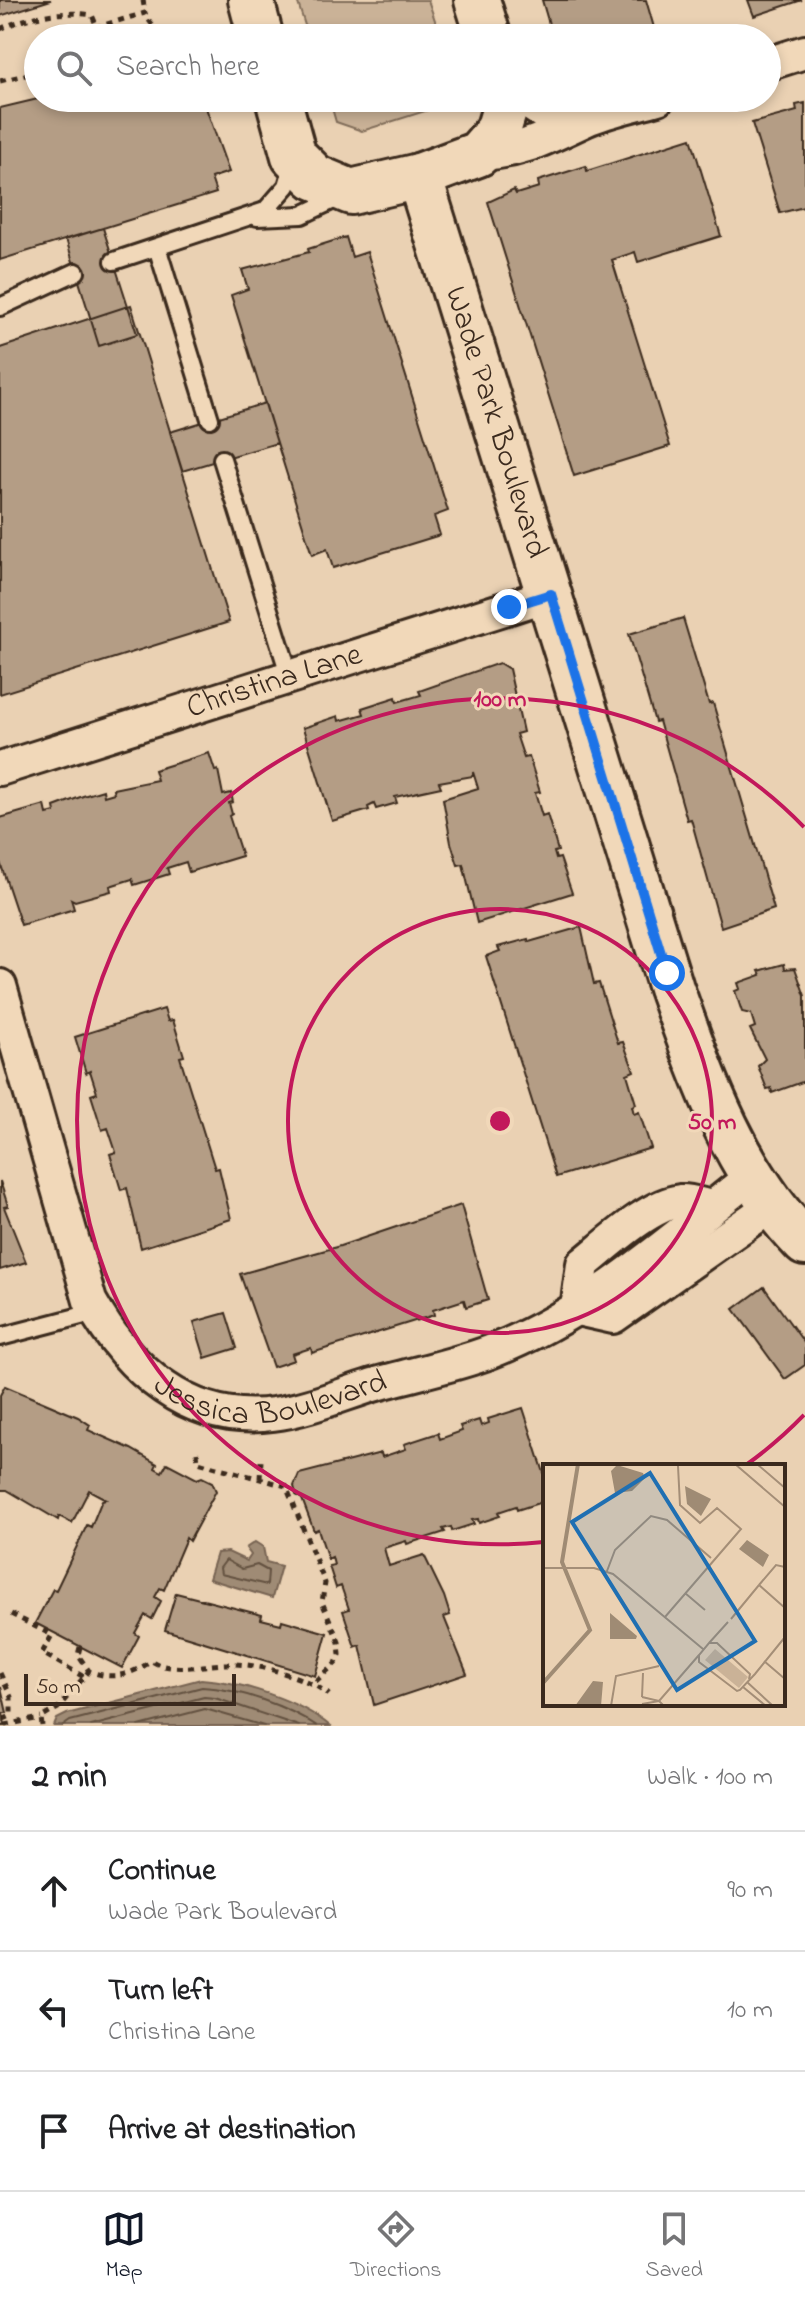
<!DOCTYPE html>
<html lang="en">
<head>
<meta charset="utf-8">
<style>
  :root { --surface:#fff; --page:#f2f2f2; --text:#202124; --muted:#757577; --line:#e0e0e0; --accent:#111827 }
  body { margin:0; font-family:"Indie Flower",sans-serif; background:var(--page); color:var(--text) }
  .scale { position:absolute; left:24px; bottom:20px; width:212px; box-sizing:border-box; padding-left:8px; border:4px solid #3b2a1e; border-top:0; font-size:22px; line-height:28px; white-space:nowrap; color:#3b2a1e; -webkit-text-stroke:6px #f1d8b9; paint-order:stroke }
  .stop { position:absolute; width:24px; height:24px; margin:-18px; border:6px solid #1a73e8; border-radius:50%; background:#fff }
  .stop.end { background:#1a73e8; border-color:#fff; box-shadow:0 2px 8px #0008 }
  .list { margin:0; padding:0; list-style:none }
  h2 { display:flex; justify-content:space-between; align-items:center; height:104px; margin:0; padding:0 32px; font-size:34px }
  h2 small { font-size:26px; font-weight:400; color:var(--muted) }
  .list li { display:grid; grid-template-columns:52px 1fr auto; gap:24px; align-items:center; box-sizing:border-box; height:120px; padding:0 32px; border-top:2px solid var(--line) }
  .list b { display:block; font-size:30px; white-space:nowrap }
  .list p { margin:0; font-size:26px; white-space:nowrap; color:var(--muted) }
  .list em { font-size:26px; font-style:normal; color:var(--muted) }
  .icon { flex:none; width:44px; height:44px; fill:none; stroke:currentColor; stroke-width:2; stroke-linecap:round; stroke-linejoin:round }
  .map { position:relative; flex:none; width:805px; height:1726px; overflow:hidden }
  .search { position:absolute; background:var(--surface); box-shadow:0 4px 12px #0003; left:24px; right:24px; top:24px; height:88px; display:flex; align-items:center; gap:20px; box-sizing:border-box; padding:0 28px; border-radius:44px; color:var(--muted); font-size:30px }
  .sheet { height:464px; background:var(--surface) }
  nav { display:flex; justify-content:space-around; align-items:center; box-sizing:border-box; height:112px; border-top:2px solid var(--line); background:var(--surface); font-size:22px; color:var(--muted) }
  nav a { display:grid; justify-items:center; gap:4px }
  nav .on { color:var(--accent) }
  .map>svg:first-child { display:block }
  .green { fill:#cab297; stroke:#826e5a; stroke-width:2 }
  .water { fill:#9f8b74; stroke:#776452; stroke-width:2 }
  .lines { fill:none; stroke-linecap:round; stroke-linejoin:round }
  .shore { stroke:#635140; stroke-width:2 }
  .building { fill:#b49d85; stroke:#3b2a1e; stroke-width:2 }
  .lane-casing { stroke:#3b2a1e; stroke-width:22 }
  .street-casing { stroke:#3b2a1e; stroke-width:38 }
  .secondary-casing { stroke:#3b2a1e; stroke-width:50 }
  .path { stroke:#3b2a1e; stroke-width:5; stroke-dasharray:6 6; stroke-linecap:butt }
  .lane { stroke:#f1d8b9; stroke-width:16 }
  .street { stroke:#f1d8b9; stroke-width:32 }
  .secondary { stroke:#f1d8b9; stroke-width:44 }
  .route { stroke:#1a73e8; stroke-width:10 }
  .ring { fill:none; stroke:#c2185b; stroke-width:4 }
  .labels { text-anchor:middle; dominant-baseline:central; stroke-width:6; stroke-linejoin:round; paint-order:stroke }
  .street-label { font-size:32px; fill:#3b2a1e; stroke:#f1d8b9 }
  .inset-river { fill:none; stroke:#9f8b74; stroke-width:4 }
  .inset-road { fill:none; stroke:#a48e77; stroke-width:2 }
  .view { fill:#1f6fb2; fill-opacity:0.15; stroke:#1f6fb2; stroke-width:4 }
  .inset-edge { fill:none; stroke:#3b2a1e; stroke-width:4 }
  .centre { fill:#c2185b; stroke:#f1d8b9; stroke-width:4 }
  .ring-label { font-size:24px; text-anchor:middle; font-weight:bold; fill:#c2185b; stroke:#f1d8b9; stroke-width:6; stroke-linejoin:round; paint-order:stroke }
</style>
</head>
<body>
<div class="map">
<svg width="805" height="1726" viewBox="0 0 805 1726">
  <rect width="100%" height="100%" fill="#ead1b3"/>
  <filter id="ink" filterUnits="userSpaceOnUse"><feTurbulence type="fractalNoise" baseFrequency=".0125" numOctaves="2"/><feDisplacementMap in="SourceGraphic" scale="16" xChannelSelector="R" yChannelSelector="G"/><feConvolveMatrix kernelMatrix="1 2 1 2 8 2 1 2 1" color-interpolation-filters="sRGB"/></filter>
  <g filter="url(#ink)">
    <path class="green" d="M297,0h131l13,38h-132z
      M329,98h116l-7,9 -76,24 -26,-9z"/>
    <path class="water" d="M255,1542l8,5 3,15 15,4 -9,32 -63,-19 8,-26 11,-1 19,9 4,-6 -5,-7z
      M201,1679c38,2 100,22 129,47h-276l3,-7 10,-5z"/>
    <g class="lines">
      <path class="shore" d="M226,1560l16,9 15,-4 11,6 -1,14 -46,-11 -1,-6z
        M63,1726l7,-5 132,-34c37,2 85,19 115,39
        M91,1726l113,-29 11,1 84,28
        M139,1726l66,-17 59,17"/>
    </g>
    <path class="building" d="M0,0h51l-51,16z
      M542,0h104l11,38h-104z
      M748,0h54l-48,16z
      M42,98h165l2,6 -4,1 24,67 -18,6 5,15 -216,67v-152z
      M805,103v100l-1,4 -24,6 -28,-90 45,-12 -1,-6z
      M691,138l30,98 -83,26 -3,-10 -23,8 58,186 -96,30 -86,-274 26,-12 2,4 23,-7 -1,-6 48,-15 1,5z
      M103,228l34,106 -38,12 -33,-107z
      M346,237l6,20 15,-5 81,259 -14,5 6,19 -107,33 -6,-19 -15,6 -81,-260 17,-6 -6,-19 67,-18 -1,-3z
      M131,305l98,317 -229,72v-346z
      M265,403l12,40 -95,28 -12,-39z
      M683,618l26,86 4,-1 61,206 -53,18 -30,-108 -4,1 -28,-99 -4,1 -26,-88z
      M499,663l10,6 14,63 -7,2 8,24 5,-1 11,35 -5,1 7,23 5,-2 11,37 -4,1 2,7 4,-1 12,35 -95,30 -14,-59 -5,1 -7,-22 -8,-44 35,-11 -5,-16v4l-34,6 2,5 -46,10 2,6 -21,6 -2,-5 -6,3 1,3 -37,11 -29,-93 35,-12 1,5 25,-7 -2,-6 34,-11 1,5 24,-7 -2,-4z
      M209,753l6,18 3,-1 5,25 8,-2 2,9 -4,1 3,11 -3,2 13,40 -53,16 -3,-10 -19,6 2,6 -35,11 -2,-6 -22,7 1,5 -36,10 -4,-2 3,10 -53,16 -21,-63v-44l45,-13 2,9 8,-2 -1,-5 29,-11 20,-6 1,6 10,-3 -1,-4 44,-9 -3,-10z
      M581,927l13,57 5,-1 19,60 5,-1 11,29 -7,3 9,30 -4,2 2,8 5,-2 12,36 -95,29 -70,-221 14,-5 -2,-4 30,-8 1,3z
      M784,964l1,5 10,-1 10,28v85l-33,12 -1,-5 -4,1 -9,-23 7,-7 -15,-30 5,-2 -4,-13 -9,-2 -7,-21 5,-2 -2,-6 23,-8 -2,-4z
      M164,1009l4,12 5,-1 11,36 -4,1 35,112 4,-1 12,51 -90,29 -14,-60 -6,2 -11,-36 6,-2 -8,-24 -6,2 -11,-35 6,-2 -7,-22 -4,2 -11,-36z
      M0,1181l8,25 -4,1 22,55 -26,8z
      M461,1205l27,95 -22,7 -2,-7 -31,10 1,5 -122,38 -1,-5 -19,6 2,6 -21,7 -33,-93 100,-28z
      M764,1287l41,57v21l-20,14 -51,-70z
      M226,1313l11,35 -32,10 -11,-36z
      M5,1386l73,31 12,8 -2,5 43,19 26,15 -2,4 7,4 5,-9 30,16 5,-2 10,5 4,9 -27,50 -3,-3 -22,52 -4,-2 -5,9 6,4 -9,18 -7,-4 -10,18 4,3 -17,32 -87,-45 18,-34 3,1 31,-65 4,2 11,-27 4,-1 -17,-9 -17,33 -13,-7 -1,4 -51,-30h-7v-95z
      M523,1408l22,68v25l-28,9 -1,-4 -18,6 2,4 -21,7 -1,-4 -6,1 2,4 -22,7 -1,-4 -8,2 2,3 -38,12 -1,-3 -22,7 5,18 35,-11 20,41 6,19 -6,2 23,57 -93,31 -14,-60 -5,2 -12,-36 6,-2 -8,-23 -5,2 -7,-22 5,-1 -2,-8 -4,2 -10,-30 -4,2 -12,-32 -6,-4 -2,-9 5,-12 82,-21 1,4 24,-8 -2,-5 34,-11 2,6 22,-8 -2,-5 19,-6 2,6 8,-3 -1,-4z
      M176,1593l86,22 -1,4 20,5 1,-4 45,13 -12,43 -150,-46z
      M1,1687l6,26h-4l2,13h-5z"/>
    <g class="lines">
      <defs>
        <path id="lane" d="M257,217l45,-2 40,-19
          M157,247l53,172
          M114,261l151,-50 22,-25 7,-24
          M0,307l76,-35
          M222,459l68,218
          M0,1337l96,-25"/>
        <g id="street">
          <path d="M767,64l38,-12"/>
          <path d="M521,98l23,15 40,7"/>
          <path d="M478,154c44,-2 68,-16 107,-34 22,-10 49,-15 73,-22"/>
          <path id="s1" d="M0,769l551,-175"/>
          <path id="s2" d="M0,986l90,315c38,69 99,124 183,113 33,-4 68,-19 100,-29 38,-11 80,-19 117,-33 98,-37 180,-112 262,-176"/>
          <path d="M577,1309l36,8 158,-111"/>
          <path d="M577,1309l6,-45c25,-20 66,-59 97,-63 10,-1 21,4 31,6"/>
        </g>
        <g id="secondary">
          <path d="M251,0l10,38"/>
          <path d="M477,0l12,38"/>
          <path d="M278,98l16,58 21,21 36,15 68,-16 59,-22 20,-23 10,-33"/>
          <path id="s3" d="M419,176l252,812c33,93 64,183 134,255"/>
        </g>
      </defs>
      <use href="#lane" class="lane-casing"/>
      <use href="#street" class="street-casing"/>
      <use href="#secondary" class="secondary-casing"/>
      <path class="path" d="M143,0l2,13
        M0,29c28,-13 62,-19 92,-14l5,12
        M97,38l4,-3 -4,-8 48,-14c12,27 37,25 62,20
        M0,81l38,-9
        M197,1452l1,10 88,24 39,97 -3,19 17,40 1,13 -4,8 -21,19
        M260,1479l1,-19
        M11,1614l41,21 -10,18 42,24
        M80,1647l-2,8 11,16
        M0,1673l11,24v19l-7,3
        M5,1725l36,-7
        M42,1726l-1,-8 17,-10 31,-37c24,10 43,3 63,-10 18,13 58,2 81,3 27,0 77,14 96,31"/>
      <use href="#lane" class="lane"/>
      <use href="#street" class="street"/>
      <use href="#secondary" class="secondary"/>
    </g>
  </g>
  <g class="lines" filter="url(#ink)">
    <path class="route" d="M509,607l42,-13 116,379"/>
  </g>
  <g class="ring">
    <circle cx="500" cy="1121" r="212"/>
    <path d="M804 1415A423 423 0 0 1 746 1465M544 1542A423 423 0 1 1 804 827"/>
  </g>
  <g class="labels">
    <g class="street-label">
      <text stroke="none"><textPath href="#s3" startOffset="258">Wade Park Boulevard</textPath></text>
      <text stroke="none"><textPath href="#s1" startOffset="288">Christina Lane</textPath></text>
      <text stroke="none"><textPath href="#s2" startOffset="554">Jessica Boulevard</textPath></text>
    </g>
  </g>
  <g transform="translate(543 1464)">
    <rect width="242" height="242" fill="#ead1b3"/>
    <path d="M172,185l33,28 -9,11 -34,-28z" fill="#cab297"/>
    <path d="M74,1l26,8 2,5 -13,13 -17,2 -4,-22zM142,22l26,13 -10,17 -14,-12zM204,76l22,15 -6,12 -24,-18zM67,149l27,23 -1,3h-26zM50,217l10,1 -2,24h-26z" fill="#9f8b74"/>
    <path class="inset-river" d="M0,219l47,-53 -28,-68 16,-98"/>
    <path class="inset-road" d="M192,0l50,43M214,0l28,24M0,104h51l19,6 90,75M64,107l8,-21 36,-34 16,4 44,38M216,121l17,-20 9,2M142,129l20,17M122,153l76,-88 -24,-21 -17,15 -20,-18 -2,-39M188,155l28,-34 26,23M166,179l19,-21M221,197l21,18M206,215l1,-5 -33,-31h-8l-10,12v7l38,29 3,-1 15,-16 30,-37M204,218l26,24M200,223l23,19M99,233l1,-24M99,240l17,-3 -17,-4M68,242l5,-30 43,-10M121,242l-5,-5 40,-46"/>
    <path class="view" d="M107,9l105,168 -78,49 -105,-168z"/>
    <rect width="242" height="242" class="inset-edge"/>
  </g>
  <circle cx="500" cy="1121" r="12" class="centre"/>
  <g class="ring-label">
    <text x="500" y="706">100 m</text>
    <text x="712" y="1129">50 m</text>
  </g>
</svg>
<div class="scale">50 m</div>
<div class="stop" style="left:667px;top:973px"></div>
<div class="stop end" style="left:509px;top:607px"></div>
<div class="search"><svg class="icon" aria-label="search" viewBox="0 0 24 24"><circle cx="10" cy="10" r="6"/><path d="M15 15l6 6"/></svg>Search here</div>
</div>
<section class="sheet">
<h2>2 min<small>Walk · 100 m</small></h2>
<ul class="list">
<li><svg class="icon" aria-label="ahead" viewBox="0 0 24 24"><path d="M12 20V5M6 11l6-6 6 6"/></svg><div><b>Continue</b><p>Wade Park Boulevard</p></div><em>90 m</em></li>
<li><svg class="icon" aria-label="left" viewBox="0 0 24 24"><path d="M17 20v-9H6M10 6l-5 5 5 5"/></svg><div><b>Turn left</b><p>Christina Lane</p></div><em>10 m</em></li>
<li><svg class="icon" aria-label="arrive" viewBox="0 0 24 24"><path d="M6 21V4h12l-3 4 3 4H6"/></svg><div><b>Arrive at destination</b></div></li>
</ul>
</section>
<nav>
<a class="on"><svg class="icon" aria-label="map" viewBox="0 0 24 24"><path d="M3 6l6-2 6 2 6-2v14l-6 2-6-2-6 2zM9 4v14M15 6v14"/></svg>Map</a>
<a><svg class="icon" aria-label="directions" viewBox="0 0 24 24"><path d="M12 3l9 9-9 9-9-9zM9 14v-3h6M13 9l2 2-2 2"/></svg>Directions</a>
<a><svg class="icon" aria-label="saved" viewBox="0 0 24 24"><path d="M7 4h10v16l-5-4-5 4z"/></svg>Saved</a>
</nav>
</body>
</html>
